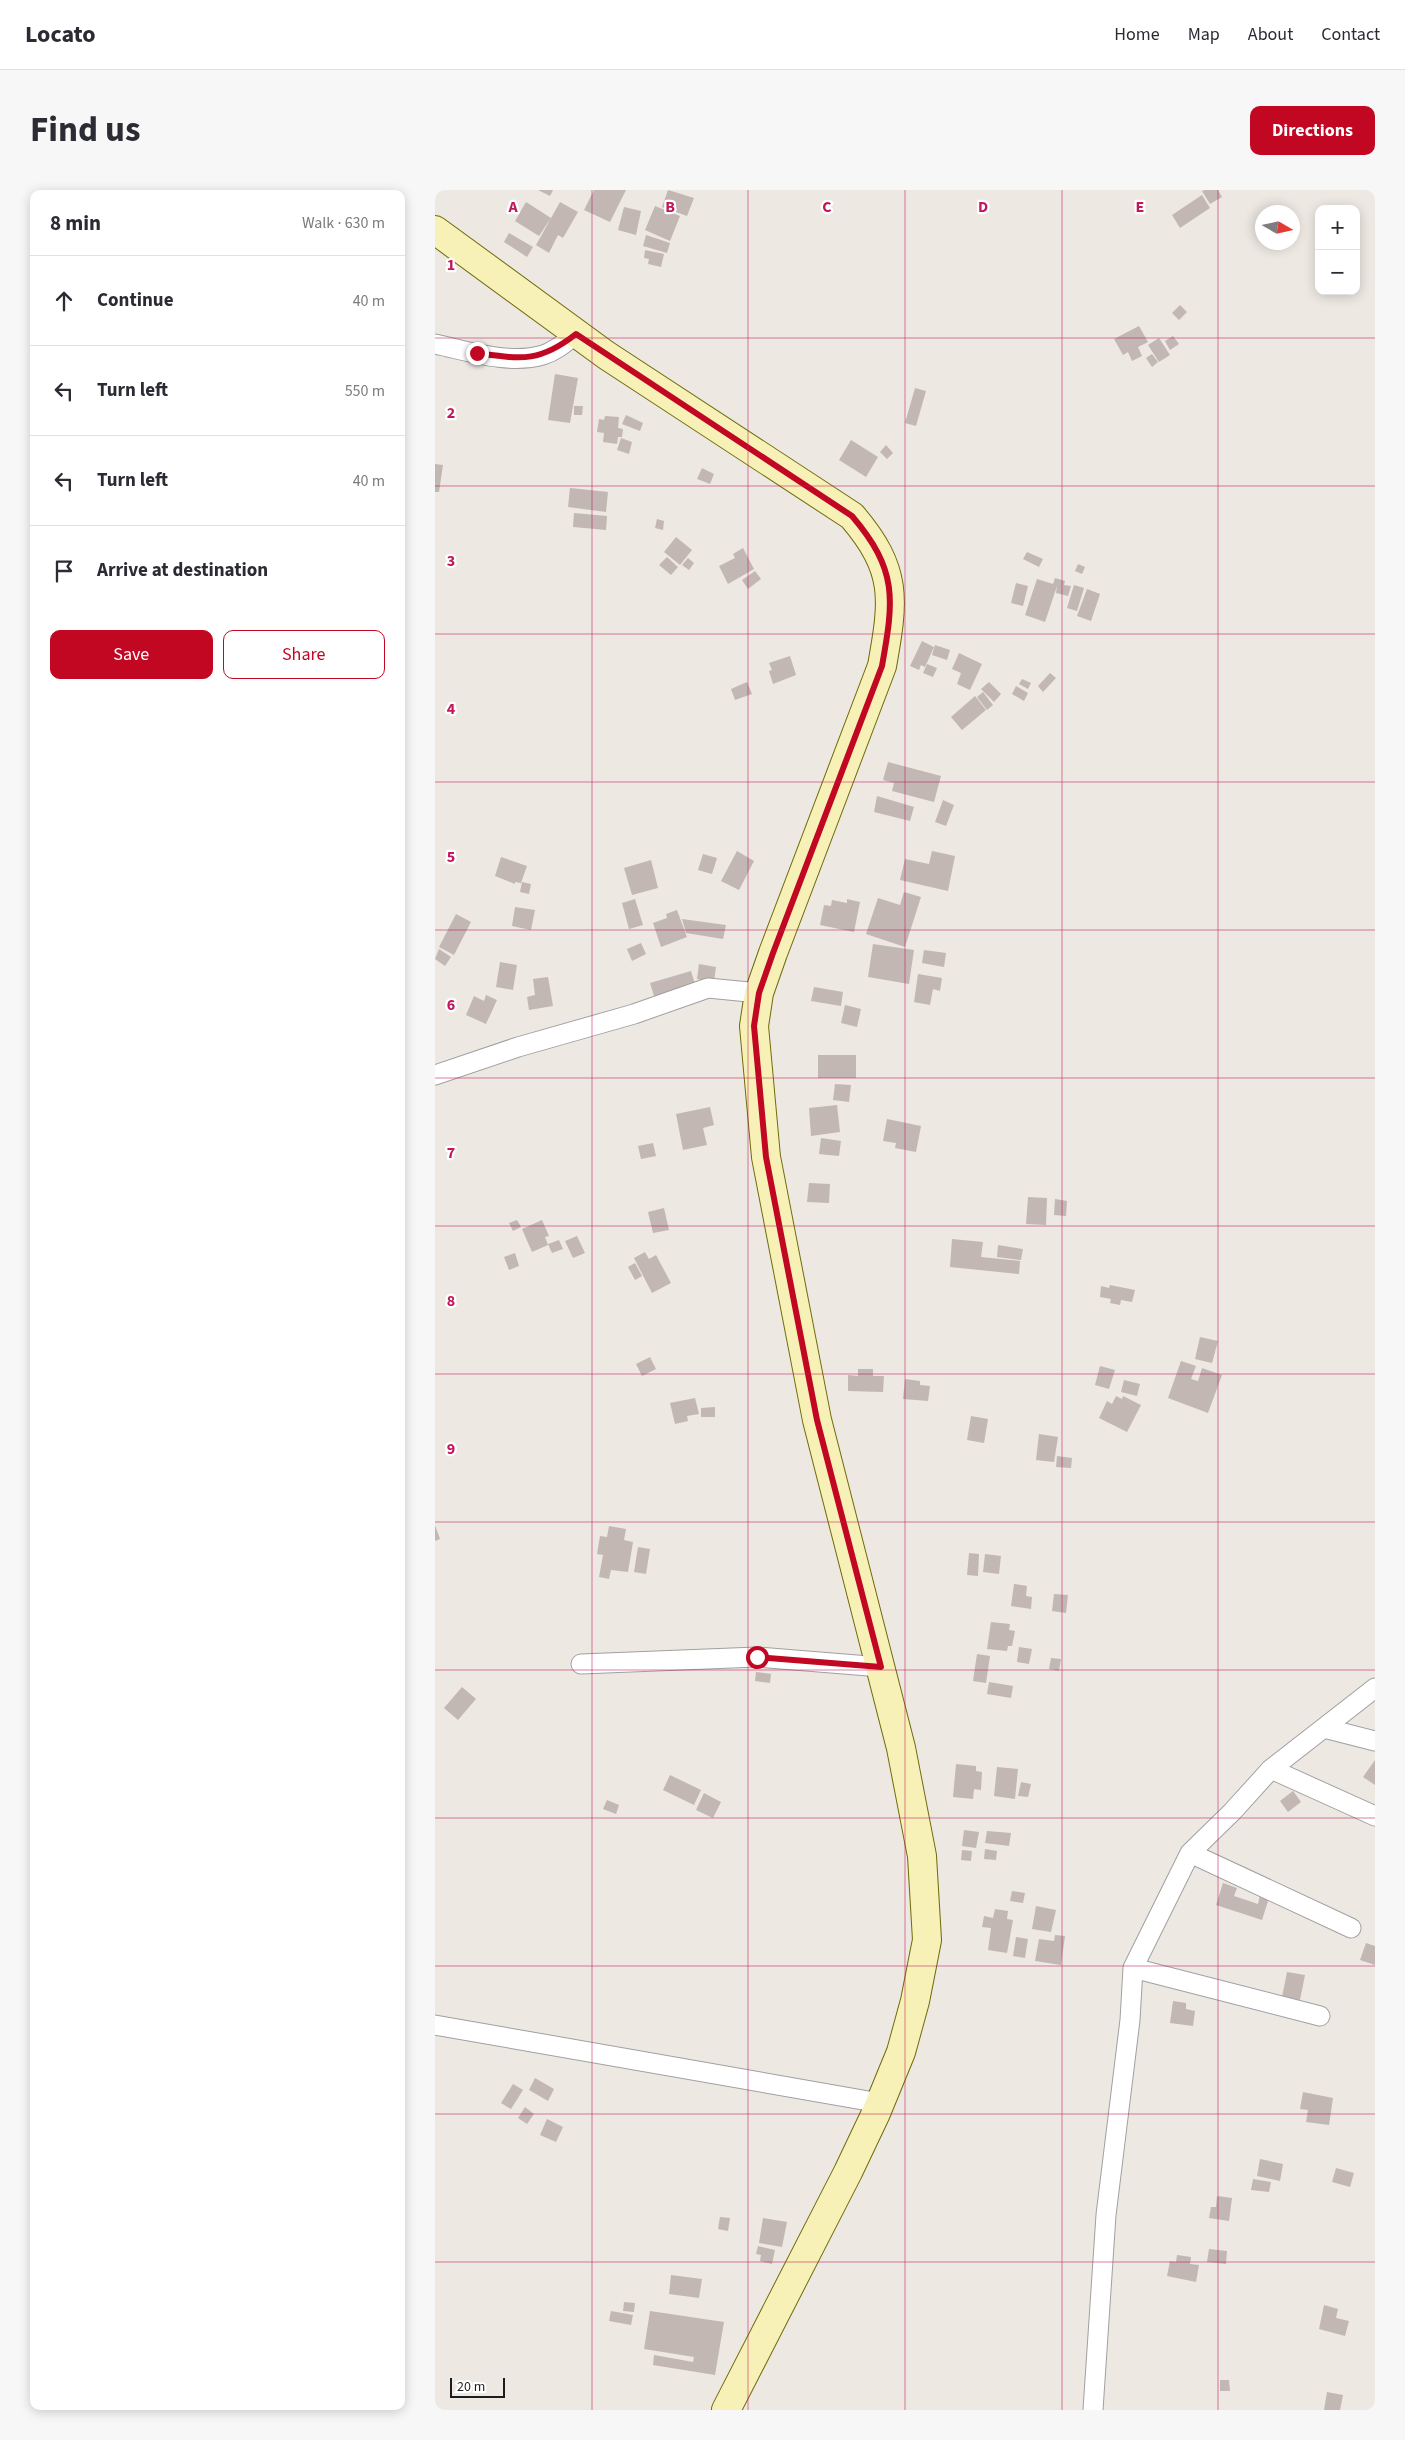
<!DOCTYPE html>
<html lang="en">
<head>
<meta charset="utf-8">
<style>
  :root { --surface:#fff; --page:#f7f7f7; --text:#2b2b33; --muted:#7c7c81; --line:#e1e1e2; --accent:#c10722 }
  body { margin:0; font-family:"Source Sans 3",sans-serif; background:var(--page); color:var(--text) }
  .controls { position:absolute; right:15px; top:15px; display:grid; overflow:hidden; border-radius:10px; box-shadow:0 2px 12px #0003 }
  .controls button { width:45px; height:45px; display:grid; place-items:center; padding:0; border:0; border-bottom:1px solid var(--line); background:var(--surface); color:var(--text); font:25px sans-serif }
  .compass { position:absolute; left:820px; top:15px; width:45px; height:45px; border-radius:50%; background:var(--surface); box-shadow:0 2px 12px #0003; rotate:99deg }
  .scale { position:absolute; left:15px; bottom:12px; width:55px; box-sizing:border-box; padding-left:5px; border:2px solid #1c1c1c; border-top:0; font-size:14px; line-height:18px; white-space:nowrap; color:#1c1c1c; -webkit-text-stroke:4px #fff; paint-order:stroke }
  .stop { position:absolute; width:15px; height:15px; margin:-11px; border:4px solid #c10722; border-radius:50%; background:#fff }
  .stop.end { background:#c10722; border-color:#fff; box-shadow:0 1px 5px #0008 }
  .list { margin:0; padding:0; list-style:none }
  h2 { display:flex; justify-content:space-between; align-items:center; height:65px; margin:0; padding:0 20px; font-size:21px }
  h2 small { font-size:16px; font-weight:400; color:var(--muted) }
  .list li { display:grid; grid-template-columns:32px 1fr auto; gap:15px; align-items:center; box-sizing:border-box; height:90px; padding:0 20px; border-top:1px solid var(--line) }
  .list b { display:block; font-size:19px; white-space:nowrap }
  .list em { font-size:16px; font-style:normal; color:var(--muted) }
  .actions { display:flex; gap:10px; padding:15px 20px }
  .actions a { flex:1; padding:11px 0; border:1px solid var(--accent); border-radius:10px; text-align:center; font-size:18px; color:var(--accent) }
  .actions .main { background:var(--accent); color:#fff }
  .icon { flex:none; width:28px; height:28px; fill:none; stroke:currentColor; stroke-width:2; stroke-linecap:round; stroke-linejoin:round }
  .map { position:relative; flex:none; width:940px; height:2220px; overflow:hidden; border-radius:10px }
  header { display:flex; align-items:center; gap:30px; box-sizing:border-box; height:70px; padding:0 25px; background:var(--surface); border-bottom:1px solid var(--line) }
  header strong { font-size:24px }
  nav { display:flex; gap:28px; margin-inline-start:auto; font-size:18px }
  .intro { display:flex; align-items:center; justify-content:space-between; box-sizing:border-box; height:120px; padding:0 30px }
  h1 { margin:0; font-size:35px }
  .button { padding:12px 22px; border-radius:10px; background:var(--accent); color:#fff; font-size:18px; font-weight:700 }
  main { display:flex; gap:30px; padding:0 30px }
  aside { flex:1; background:var(--surface); border-radius:10px; box-shadow:0 2px 12px #0003 }
  .map>svg:first-child { display:block }
  .building { fill:#c2b7b2 }
  .lines { fill:none; stroke-linecap:round; stroke-linejoin:round }
  .street-casing { stroke:#a0a0a0; stroke-width:21 }
  .secondary-casing { stroke:#6e6b08; stroke-width:30 }
  .street { stroke:#fff; stroke-width:19 }
  .secondary { stroke:#f7f1b7; stroke-width:28 }
  .route { stroke:#c10722; stroke-width:6 }
  .grid { fill:none; stroke:#c2185b; stroke-width:1; stroke-opacity:0.55 }
  .grid-label { font-size:16px; text-anchor:middle; font-weight:bold; fill:#c2185b; stroke:#fff; stroke-width:4.5; stroke-linejoin:round; paint-order:stroke }
</style>
</head>
<body>
<header>
<strong>Locato</strong>
<nav><a>Home</a><a>Map</a><a>About</a><a>Contact</a></nav>
</header>
<div class="intro"><h1>Find us</h1><a class="button">Directions</a></div>
<main>
<aside>
<h2>8 min<small>Walk · 630 m</small></h2>
<ul class="list">
<li><svg class="icon" aria-label="ahead" viewBox="0 0 24 24"><path d="M12 20V5M6 11l6-6 6 6"/></svg><div><b>Continue</b></div><em>40 m</em></li>
<li><svg class="icon" aria-label="left" viewBox="0 0 24 24"><path d="M17 20v-9H6M10 6l-5 5 5 5"/></svg><div><b>Turn left</b></div><em>550 m</em></li>
<li><svg class="icon" aria-label="left" viewBox="0 0 24 24"><path d="M17 20v-9H6M10 6l-5 5 5 5"/></svg><div><b>Turn left</b></div><em>40 m</em></li>
<li><svg class="icon" aria-label="arrive" viewBox="0 0 24 24"><path d="M6 21V4h12l-3 4 3 4H6"/></svg><div><b>Arrive at destination</b></div></li>
</ul>
<div class="actions"><a class="main">Save</a><a>Share</a></div>
</aside>
<div class="map">
<svg width="940" height="2220" viewBox="0 0 940 2220">
  <rect width="100%" height="100%" fill="#ede8e2"/>
  <path class="building" d="M103,0h15l-3,6z
    M159,0h32l-16,32 -26,-12z
    M233,0l26,8 -7,18 -25,-9z
    M770,0h13l4,7 -12,7 -8,-13z
    M767,5l8,13 -30,20 -8,-13z
    M91,12l25,16 -12,18 -24,-15z
    M125,12l18,10 -15,26 -5,-3 -9,18 -13,-8z
    M220,16l25,10 -10,25 -25,-11z
    M189,17l17,4 -5,24 -18,-5z
    M74,43l24,14 -6,10 -23,-15z
    M211,45l24,8 -3,10 -24,-7z
    M210,60l19,4 -3,13 -13,-3 1,-5 -5,-1z
    M745,115l7,7 -8,8 -7,-7z
    M704,136l9,16 -10,5 4,9 -10,5 -4,-9 -5,3 -9,-16z
    M738,146l6,8 -9,6 -5,-9z
    M724,148l11,17 -11,7 -11,-17z
    M717,164l6,8 -6,5 -6,-9z
    M120,184l23,4 -8,45 -22,-3z
    M480,198l11,3 -10,35 -11,-3z
    M139,216h9l-1,9h-8z
    M191,225l17,8 -3,8 -18,-7z
    M170,226l14,1 -1,11 5,1 -1,8h-4l-1,7 -14,-2 1,-9 -7,-1 2,-13 5,1z
    M186,248l11,4 -3,12 -12,-4z
    M416,250l27,17 -12,20 -27,-17z
    M451,255l7,8 -6,6 -7,-7z
    M0,274l8,1 -4,27h-4z
    M267,278l12,6 -4,10 -13,-5z
    M135,298l38,4 -2,20 -38,-5z
    M139,323l33,3 -1,14 -33,-3z
    M222,329l7,2 -1,9 -8,-2z
    M241,347l16,13 -12,15 -16,-13z
    M308,358l11,21 -26,15 -9,-18 16,-8 -2,-4z
    M592,362l16,7 -4,8 -16,-8z
    M232,367l11,10 -7,8 -12,-10z
    M253,368l6,5 -5,7 -7,-5z
    M643,374l7,3 -3,7 -7,-3z
    M320,381l6,8 -13,10 -6,-9z
    M620,388l10,3 -1,4 7,1 -3,10 -12,-3 1,-7 -12,36 -20,-7 12,-36 16,5z
    M581,393l12,3 -5,20 -12,-3z
    M639,395l10,3 -7,23 -10,-3z
    M652,399l13,5 -9,27 -14,-5z
    M487,451l12,6 -9,20 -4,-2 -2,5 -9,-4z
    M500,455l15,5 -3,10 -15,-5z
    M524,463l23,11 -12,26 -13,-6 4,-11 -9,-4z
    M355,466l6,19 -23,9 -4,-13 3,-1 -3,-7z
    M492,474l10,4 -4,9 -10,-4z
    M615,483l6,5 -13,14 -5,-6z
    M587,489l9,4 -3,6 -9,-5z
    M312,492l5,12 -17,6 -4,-11z
    M554,492l12,12 -7,8 -13,-13z
    M581,496l12,7 -4,8 -12,-7z
    M548,502l10,13 -6,5 -10,-13z
    M540,506l11,14 -24,20 -11,-13z
    M453,572l53,14 -7,26 -42,-11 2,-8 -11,-3z
    M442,606l37,11 -4,14 -36,-9z
    M508,610l11,5 -8,21 -11,-4z
    M302,661l17,10 -15,29 -18,-9z
    M497,661l23,5 -7,35 -48,-11 5,-21 24,5z
    M268,664l14,4 -5,16 -14,-4z
    M66,667l26,9 -6,17 -6,-1v2l-20,-8z
    M216,670l7,28 -26,7 -8,-27z
    M87,692l9,2 -2,10 -9,-2z
    M469,702l17,5 -16,50 -39,-13 12,-36 22,7z
    M200,709l8,26 -14,4 -7,-26z
    M412,709l13,3 -6,30 -34,-7 4,-20 7,1 1,-6 15,3z
    M80,717l20,3 -4,20 -19,-4z
    M242,720l10,27 -26,10 -8,-24 14,-5 -1,-4z
    M21,724l15,8 -17,33 -15,-8z
    M247,729l44,6 -3,14 -37,-6z
    M206,753l5,11 -14,7 -5,-12z
    M438,754l41,6 -5,34 -41,-7z
    M4,759l12,8 -6,9 -10,-7z
    M489,760l22,3 -2,14 -22,-4z
    M65,772l17,3 -4,25 -17,-3z
    M264,774l17,3 -2,15 -17,-3z
    M256,781l4,13 -41,12 -4,-13z
    M483,784l24,4 -2,13 -7,-2 -3,16 -16,-3z
    M113,787l5,29 -24,4 -2,-13 8,-2 -2,-16z
    M379,797l29,5 -2,14 -30,-5z
    M51,805l11,5 -11,24 -20,-9 8,-19 10,5z
    M410,815l16,4 -4,18 -16,-4z
    M383,865h38v23h-38z
    M400,894l16,1 -2,17 -16,-2z
    M402,915l3,27 -29,4 -2,-28z
    M275,917l4,18 -11,3 4,17 -24,5 -7,-36z
    M452,929l34,7 -5,26 -21,-4 1,-5 -13,-2z
    M386,948l20,3 -2,15 -20,-2z
    M218,953l3,13 -15,3 -3,-13z
    M374,993l21,1 -1,19 -22,-1z
    M593,1007l19,1 -1,27 -20,-1z
    M620,1009l12,2 -1,15 -12,-1z
    M229,1018l5,22 -16,3 -5,-21z
    M82,1030l4,7 -8,4 -4,-8z
    M107,1030l7,16 -4,1 3,8 -16,7 -10,-23z
    M142,1046l8,17 -12,5 -8,-17z
    M517,1049l31,3 -2,15 39,4 -1,13 -69,-7z
    M124,1050l4,9 -11,4 -4,-9z
    M563,1055l25,4 -2,11 -24,-3z
    M210,1062l4,7 7,-4 15,28 -19,10 -18,-35z
    M80,1063l4,13 -10,4 -5,-13z
    M200,1073l7,13 -7,4 -7,-13z
    M675,1095l25,5 -3,12 -11,-2 -1,5 -10,-2 1,-4 -11,-2 1,-11 8,2z
    M765,1147l18,4 -6,22 -17,-4z
    M215,1167l6,12 -14,7 -6,-12z
    M746,1171l15,5 -5,13 7,2 4,-13 20,7 -14,38 -40,-15z
    M665,1176l15,4 -6,19 -14,-4z
    M423,1179h15v7h11l-1,16 -35,-1v-16l10,1z
    M470,1189l15,2v4l10,1 -2,15 -25,-2z
    M689,1190l16,4 -3,12 -16,-4z
    M681,1206l6,3 1,-3 18,9 -14,27 -28,-14 8,-17 5,3z
    M260,1208l4,16 -12,2 1,5 -13,3 -5,-21z
    M280,1217v10h-14v-9z
    M536,1226l17,3 -4,24 -17,-3z
    M604,1244l19,3 -4,25 -18,-2z
    M622,1266l15,2 -1,10 -15,-1z
    M0,1335l5,14 -5,2z
    M174,1336l17,3 -2,11 9,2 -5,30 -17,-2 -2,9 -10,-2 4,-22 -6,-1 3,-18 7,1z
    M203,1357l12,2 -4,25 -12,-2z
    M534,1363l10,1 -1,22 -11,-1z
    M550,1364l16,2 -2,18 -16,-2z
    M579,1394l13,2 -1,10 6,1 -1,12 -20,-3z
    M619,1404l14,1 -2,18 -14,-2z
    M556,1432l19,2 -1,6 6,1 -3,15h-4l-1,5 -20,-2z
    M584,1457l13,2 -3,15 -12,-2z
    M542,1464l13,2 -4,27 -13,-2z
    M616,1468l10,1 -2,12 -10,-2z
    M321,1482l15,2 -1,9 -15,-2z
    M554,1492l24,4 -2,12 -24,-4z
    M27,1497l14,12 -18,21 -14,-12z
    M940,1570v25l-12,-8z
    M521,1574l20,2v5l6,1 -1,18 -7,-1 -1,10 -20,-2z
    M562,1577l21,2 -3,30 -21,-3z
    M235,1585l31,15 -7,15 -31,-15z
    M586,1592l10,2 -3,13 -10,-1z
    M858,1601l8,11 -13,10 -8,-11z
    M269,1603l17,9 -8,16 -17,-8z
    M172,1610l12,5 -3,9 -13,-5z
    M529,1640l15,2 -3,16 -14,-2z
    M552,1641l24,2 -2,13 -24,-3z
    M550,1659l12,2 -1,9 -12,-1z
    M527,1660l10,1 -1,10 -10,-1z
    M788,1693l14,5 -3,8 24,8 2,-9 9,3 -7,22 -46,-15z
    M577,1701l13,2 -2,10 -13,-2z
    M601,1716l20,4 -5,22 -19,-3z
    M560,1719l13,2 -1,8 6,1 -6,33 -19,-3 3,-22 -9,-1 2,-11 9,2z
    M620,1745l10,1 -4,29 -26,-4 4,-22 15,2z
    M581,1747l12,2 -3,19 -12,-2z
    M931,1753l9,3v19l-15,-5z
    M852,1782l18,3 -5,25 -18,-3z
    M738,1811l13,2v6l9,2 -2,15 -23,-3z
    M100,1888l19,11 -6,12 -19,-11z
    M78,1894l10,6 -12,19 -10,-6z
    M868,1902l30,6 -4,27 -23,-3 2,-12 -8,-1z
    M90,1917l9,7 -7,10 -9,-6z
    M112,1929l16,8 -7,15 -16,-7z
    M825,1969l23,5 -3,17 -23,-5z
    M901,1978l18,5 -4,14 -18,-5z
    M818,1989l18,3 -2,10 -18,-2z
    M782,2006l15,2 -3,23 -20,-3 2,-11h5z
    M285,2027l10,1 -2,13 -10,-2z
    M328,2028l24,4 -5,25 -23,-4z
    M323,2056l17,4 -3,14 -12,-3 1,-6 -5,-1z
    M774,2059l18,2 -1,13 -19,-2z
    M742,2065l14,2 -1,7 9,1 -3,17 -29,-6 3,-15 6,1z
    M236,2085l31,4 -3,19 -30,-4z
    M189,2112l11,1 -1,9 -11,-1z
    M889,2115l14,4 -2,9 13,3 -4,15 -26,-7z
    M176,2121l22,4 -2,10 -22,-4z
    M215,2121l74,11 -9,53 -62,-10 1,-10 39,7 1,-5 -50,-8z
    M785,2190h9l1,11h-10z
    M892,2202l16,3 -3,15h-16z"/>
  <g class="lines">
    <defs>
      <path id="street" d="M0,154c33,7 74,21 108,11 13,-4 23,-13 33,-21
        M0,885l83,-28 116,-33 74,-26 51,5
        M146,1474l176,-7 124,10
        M889,1538l51,13
        M836,1579l104,47
        M755,1663l161,75
        M698,1778l187,48
        M0,1835l445,78
        M658,2220l13,-195 24,-195 3,-52 57,-115 42,-41 39,-43 104,-81"/>
      <path id="secondary" d="M0,40l171,125 246,161c46,54 42,83 30,150l-109,287 -14,40 -5,33 12,131 51,263 84,328 21,108 5,84 -12,61 -14,51 -25,61 -28,59 -122,238"/>
    </defs>
    <use href="#street" class="street-casing"/>
    <use href="#secondary" class="secondary-casing"/>
    <use href="#street" class="street"/>
    <use href="#secondary" class="secondary"/>
  </g>
  <g class="lines">
    <path class="route" d="M42,163c44,6 62,10 99,-19l276,182c46,54 42,83 30,150l-109,287 -14,40 -5,33 12,131 51,263 64,247 -124,-10"/>
  </g>
  <path class="grid" d="M157,0v2220M313,0v2220M470,0v2220M627,0v2220M783,0v2220M0,148h940M0,296h940M0,444h940M0,592h940M0,740h940M0,888h940M0,1036h940M0,1184h940M0,1332h940M0,1480h940M0,1628h940M0,1776h940M0,1924h940M0,2072h940"/>
  <g class="grid-label">
    <text x="78" y="22">A</text>
    <text x="235" y="22">B</text>
    <text x="392" y="22">C</text>
    <text x="548" y="22">D</text>
    <text x="705" y="22">E</text>
    <text x="16" y="80">1</text>
    <text x="16" y="228">2</text>
    <text x="16" y="376">3</text>
    <text x="16" y="524">4</text>
    <text x="16" y="672">5</text>
    <text x="16" y="820">6</text>
    <text x="16" y="968">7</text>
    <text x="16" y="1116">8</text>
    <text x="16" y="1264">9</text>
  </g>
</svg>
<div class="controls">
<button>+</button>
<button>−</button>
</div>
<svg class="compass" viewBox="-18 -18 36 36"><path d="M0-13l5 13h-10z" fill="#e53935"/><path d="M0 13l5-13h-10z" fill="#7c7c81"/></svg>
<div class="scale">20 m</div>
<div class="stop" style="left:322px;top:1467px"></div>
<div class="stop end" style="left:42px;top:163px"></div>
</div>
</main>
</body>
</html>
